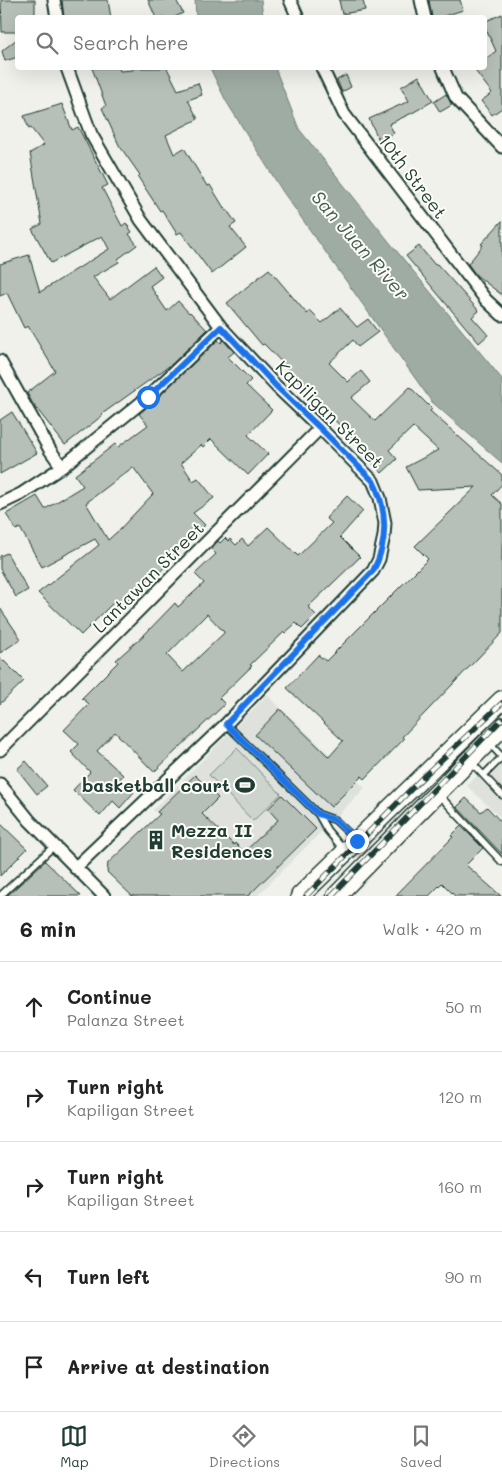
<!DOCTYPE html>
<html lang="en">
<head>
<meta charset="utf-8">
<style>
  :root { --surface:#fff; --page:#f2f2f2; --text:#222; --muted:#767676; --line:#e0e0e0; --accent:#1f3d34 }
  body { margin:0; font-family:Mali,sans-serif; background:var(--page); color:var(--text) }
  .stop { position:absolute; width:15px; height:15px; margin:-11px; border:4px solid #1a73e8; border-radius:50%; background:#fff }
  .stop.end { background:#1a73e8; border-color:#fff; box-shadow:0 1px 5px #0008 }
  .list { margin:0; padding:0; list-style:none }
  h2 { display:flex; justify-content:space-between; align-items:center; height:65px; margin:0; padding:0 20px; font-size:21px }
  h2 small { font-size:16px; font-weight:400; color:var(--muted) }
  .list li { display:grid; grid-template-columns:32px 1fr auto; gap:15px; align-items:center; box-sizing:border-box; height:90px; padding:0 20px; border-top:1px solid var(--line) }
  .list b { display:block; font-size:19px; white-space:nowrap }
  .list p { margin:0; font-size:16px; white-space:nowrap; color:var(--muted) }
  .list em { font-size:16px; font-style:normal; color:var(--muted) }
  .icon { flex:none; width:28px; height:28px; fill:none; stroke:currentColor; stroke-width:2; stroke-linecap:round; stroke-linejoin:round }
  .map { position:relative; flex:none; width:502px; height:896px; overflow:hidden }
  .search { position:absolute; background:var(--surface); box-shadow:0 5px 20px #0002; left:15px; right:15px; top:15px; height:55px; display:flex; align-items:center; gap:12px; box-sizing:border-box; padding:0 18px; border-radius:5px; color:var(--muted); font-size:19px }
  .sheet { height:515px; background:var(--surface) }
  nav { display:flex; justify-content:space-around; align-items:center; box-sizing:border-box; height:70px; border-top:1px solid var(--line); background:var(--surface); font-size:14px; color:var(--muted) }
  nav a { display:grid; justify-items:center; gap:2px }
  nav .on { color:var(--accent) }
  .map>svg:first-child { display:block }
  .built { fill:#dfe2dc }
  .green { fill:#cdd3cd; stroke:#768880 }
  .water { fill:#9faca4; stroke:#6c8077 }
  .building { fill:#b6bfb8; stroke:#1f3d34; fill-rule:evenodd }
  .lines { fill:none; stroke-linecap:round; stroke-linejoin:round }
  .service-casing { stroke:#1f3d34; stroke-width:9 }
  .minor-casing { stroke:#1f3d34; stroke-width:15 }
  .primary-casing { stroke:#1f3d34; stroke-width:21 }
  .service { stroke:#fdfcf7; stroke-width:5.5 }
  .minor { stroke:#fdfcf7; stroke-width:11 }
  .primary { stroke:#fdfcf7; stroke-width:18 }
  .rail-casing { stroke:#1f3d34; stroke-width:5.5 }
  .rail { stroke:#fdfcf7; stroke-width:4; stroke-dasharray:11; stroke-linecap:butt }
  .route { stroke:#1a73e8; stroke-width:6 }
  .labels { text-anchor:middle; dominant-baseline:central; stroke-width:4; stroke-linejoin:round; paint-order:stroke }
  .street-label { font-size:18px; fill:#1f3d34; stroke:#fdfcf7 }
  .poi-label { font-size:18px; font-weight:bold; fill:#1f3d34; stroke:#fdfcf7; text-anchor:end }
  .water-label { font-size:19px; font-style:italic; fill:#455e56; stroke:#fdfcf7 }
</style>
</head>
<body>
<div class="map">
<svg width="502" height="896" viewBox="0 0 502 896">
  <rect width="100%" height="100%" fill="#f0f1eb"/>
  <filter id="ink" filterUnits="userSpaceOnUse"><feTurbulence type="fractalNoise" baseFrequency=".02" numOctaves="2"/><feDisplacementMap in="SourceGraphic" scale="10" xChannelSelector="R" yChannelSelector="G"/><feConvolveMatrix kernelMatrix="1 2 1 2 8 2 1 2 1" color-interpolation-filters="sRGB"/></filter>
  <g filter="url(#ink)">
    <path class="built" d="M267,695l98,93 -108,108h-18l-86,-86z
      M502,750v69l-35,-33z"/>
    <path class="green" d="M237,748l44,46 -28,27 -44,-46z"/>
    <path class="water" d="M195,0h66l2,17h-67z
      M210,68h65l24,61 96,120 107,130v84l-70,-61 -149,-210 -57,-91z"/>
    <path class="building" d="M1,0h34v18h-17v14h-16z
      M62,0h46l3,18h-47z
      M148,0h28l7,13 -10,5h-17z
      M339,0h24l2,10 -23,4z
      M429,0h31l3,10 -19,6 1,2h-13z
      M502,14v94l-10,7 -11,-14 11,-8 -19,-25h11v-8l12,-9 -12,-26v-3z
      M18,38v19l-13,4 -3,-10z
      M92,68h27l1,3 13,-1v-2h34l11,22 20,-7 4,12 -14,5 10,19 -32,16 8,19 10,-6 23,38 3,-1 16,26 1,-1 9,13 -6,4 16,20 -34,27 -31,-42 -4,2 -15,-24 -2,1 -22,-34 2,-2 -21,-30 -17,-37 4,-2z
      M346,75l5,12 -9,5 -5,-12z
      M419,76l14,25 -19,11 -25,12 5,9 -15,7 -10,-21 40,-18 -8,-14z
      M446,94l6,11 -12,7 -6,-10z
      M62,104l10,26 6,-3 30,58 -6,3 20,38 4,-3 6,9 -3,2 8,11 -19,14 1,3 -26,15 17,22 44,-33 8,11 -12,9 17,25 11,-10 11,12 1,-1 17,18 -35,34 -70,50 1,1 -38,30 -32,-41 -6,-11 28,-22 -27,-45 -4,2 -17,-35 -7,3v-32l29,-9 11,37 69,-43 -7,-13 -51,27 -19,-34 10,-5 -12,-71 14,-8 -13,-17 -2,1 -5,-13z
      M502,221v74l-26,-20 -8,-11 15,-19 -2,-1z
      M419,246l16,19 2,-1 42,47 -7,6 16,18 -9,8 -73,-87z
      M269,269l38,45 3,-3 12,12 18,-15 17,19 11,-8 10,13 -20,15 -5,-7 -24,23 19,19 13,-11 9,11 -19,16 24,23 35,-34 22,22 -2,2 72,64v9l-10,11 10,9v129l-100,104 2,2 -39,40 -3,-3 -31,31 -76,-72 25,-26 49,48 14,-16 -56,-53 31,-33 8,6 102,-102 -13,-13 61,-59 -58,3 -12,-23 32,-17 -25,-23 -24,23 8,9 -15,14 -15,-16 4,-4 -15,-16 -2,2 -27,-26 2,-2 -65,-67 -2,1 -35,-42z
      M218,340l3,3 2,-3 11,12 -6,5 23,23 -5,5 26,25 -24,25 20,19 -20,21 -37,-36 -8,8 -2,-2 -20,18 12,18 5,-3 16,20 -21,15 12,12 -50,52 -2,-2 -34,34 -6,-6 -32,32 -43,-42 61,-48 -4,-6 -53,28 -22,-39 -4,2 -10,-16 31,-18 8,13 38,-23 -8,-11 40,-31 3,3 30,-22 -9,-11 14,-12zM133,467l20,27 -35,37 -10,9 -22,-37z
      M12,412l25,41 -37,21v-54z
      M347,496l16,15 -23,26 20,20 -52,50 8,8 -14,14 -6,-6 -11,10 -1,-1 -34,33 2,1 -33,32 6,6 -71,68 -39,-40 -18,19 26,24 -3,4 14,13 -14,16 -7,-7 -13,15 -27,-26 17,-18 -19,-20 8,-8 -15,-14 25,-26 -7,-6 36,-36 -2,-2 30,-27 29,-30 3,4 26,-24 -9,-9 21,-20 -5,-5 7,-8 2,2 5,-5 3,3 2,-2 6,6 6,-6 6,7 20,-19 30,29 34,-33 -6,-5zM207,614l17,18v1l-41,39 -16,-17z
      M7,553l21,37 -12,7 -16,-28v-13z
      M0,608l21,31 -21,14z
      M0,657l24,24 -24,23z
      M26,761l21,25 -10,8 -20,-25z
      M195,775l23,23 -16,16 32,31 1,-2 9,9 34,-32 -10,-11 14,-14 34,34 -68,67h-116l-25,-24 1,-9 52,-49 -3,-2z
      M466,798l15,14 6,-5 15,16v31l-45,-47z
      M0,823l27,26 -27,27z
      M461,826l22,22 -17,17 35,31h-46l-13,-13 -13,13h-34l58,-59 -2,-1z
      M45,861l36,35h-74z"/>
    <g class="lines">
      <defs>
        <path id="service" d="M226,724l92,90 9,16 17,20
          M490,744l12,13
          M471,762l31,33
          M484,775l18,-18
          M439,795l63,67
          M318,814l17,6 20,19
          M0,896l54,-50"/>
        <path id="minor" d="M54,0l3,18
          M290,0l8,18
          M421,0l4,18
          M67,68l24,66 50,86 80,107 55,59 44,42 53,53 7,17 5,25 -1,13 -5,23 -6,12 -147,153 -151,144
          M322,68l22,46 142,186 16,15
          M443,68l13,30 46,49
          M0,361l50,89 12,17
          M0,504l21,-10 41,-27 86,-70 73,-70
          M0,750l320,-322
          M0,784l30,37 74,75"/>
        <path id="primary" d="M300,896l202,-196
          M336,896l166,-169"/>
      </defs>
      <use href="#service" class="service-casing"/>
      <use href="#minor" class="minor-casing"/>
      <use href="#primary" class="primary-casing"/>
      <use href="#service" class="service"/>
      <use href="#minor" class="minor"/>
      <use href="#primary" class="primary"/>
      <defs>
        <path id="rail" d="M306,896l119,-121 77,-72
          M331,896l171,-177"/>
      </defs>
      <use href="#rail" class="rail-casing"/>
      <use href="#rail" class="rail"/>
    </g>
  </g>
  <g class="lines" filter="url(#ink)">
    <path class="route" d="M148,397l73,-70 55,59 44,42 53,53c15,29 15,62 0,90l-147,153 92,90 17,6 22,21"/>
  </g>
  <defs>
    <symbol id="stadium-bare" viewBox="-9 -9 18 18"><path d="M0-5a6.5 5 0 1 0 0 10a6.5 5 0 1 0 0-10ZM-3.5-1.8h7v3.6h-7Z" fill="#1f3d34" stroke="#fdfcf7" stroke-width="2.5" paint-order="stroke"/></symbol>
    <symbol id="building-bare" viewBox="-9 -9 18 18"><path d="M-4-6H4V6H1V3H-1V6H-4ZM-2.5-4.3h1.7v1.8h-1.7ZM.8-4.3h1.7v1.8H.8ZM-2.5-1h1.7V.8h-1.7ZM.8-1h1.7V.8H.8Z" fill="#1f3d34" stroke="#fdfcf7" stroke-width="2.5" paint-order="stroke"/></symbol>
  </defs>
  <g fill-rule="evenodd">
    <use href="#stadium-bare" x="231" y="771" width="28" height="28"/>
    <use href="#building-bare" x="142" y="826" width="28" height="28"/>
  </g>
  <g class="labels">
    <g class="street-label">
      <text transform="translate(413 176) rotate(53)">10th Street</text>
      <text transform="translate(330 414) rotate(45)">Kapiligan Street</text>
      <text transform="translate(148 577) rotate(-45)">Lantawan Street</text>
    </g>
    <g class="poi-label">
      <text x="230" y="785">basketball court</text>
      <text x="171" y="830" text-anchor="start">Mezza II<tspan x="171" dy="21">Residences</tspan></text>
    </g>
    <g class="water-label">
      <text transform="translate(361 245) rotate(49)">San Juan River</text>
    </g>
  </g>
</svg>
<div class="stop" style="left:148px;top:397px"></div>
<div class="stop end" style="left:357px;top:841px"></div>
<div class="search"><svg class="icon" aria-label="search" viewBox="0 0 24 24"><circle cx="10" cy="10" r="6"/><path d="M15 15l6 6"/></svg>Search here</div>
</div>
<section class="sheet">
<h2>6 min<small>Walk · 420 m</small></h2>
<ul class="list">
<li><svg class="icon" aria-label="ahead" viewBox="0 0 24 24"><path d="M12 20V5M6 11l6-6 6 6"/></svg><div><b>Continue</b><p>Palanza Street</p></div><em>50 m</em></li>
<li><svg class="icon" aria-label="right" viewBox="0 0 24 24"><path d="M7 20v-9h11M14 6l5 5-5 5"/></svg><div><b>Turn right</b><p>Kapiligan Street</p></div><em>120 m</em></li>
<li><svg class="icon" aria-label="right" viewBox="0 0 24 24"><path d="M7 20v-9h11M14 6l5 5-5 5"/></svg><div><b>Turn right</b><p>Kapiligan Street</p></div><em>160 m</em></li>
<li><svg class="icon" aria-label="left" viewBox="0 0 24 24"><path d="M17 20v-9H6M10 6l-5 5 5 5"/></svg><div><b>Turn left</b></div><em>90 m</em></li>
<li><svg class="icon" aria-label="arrive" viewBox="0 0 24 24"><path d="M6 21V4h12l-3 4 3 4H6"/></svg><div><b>Arrive at destination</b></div></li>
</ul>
</section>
<nav>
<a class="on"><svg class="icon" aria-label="map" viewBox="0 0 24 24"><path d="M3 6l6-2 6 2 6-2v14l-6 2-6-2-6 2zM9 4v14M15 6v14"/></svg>Map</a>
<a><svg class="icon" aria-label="directions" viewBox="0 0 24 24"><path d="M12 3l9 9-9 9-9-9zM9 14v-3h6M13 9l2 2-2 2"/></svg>Directions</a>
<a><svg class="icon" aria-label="saved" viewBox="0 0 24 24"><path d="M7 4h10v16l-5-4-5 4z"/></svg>Saved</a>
</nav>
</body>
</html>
